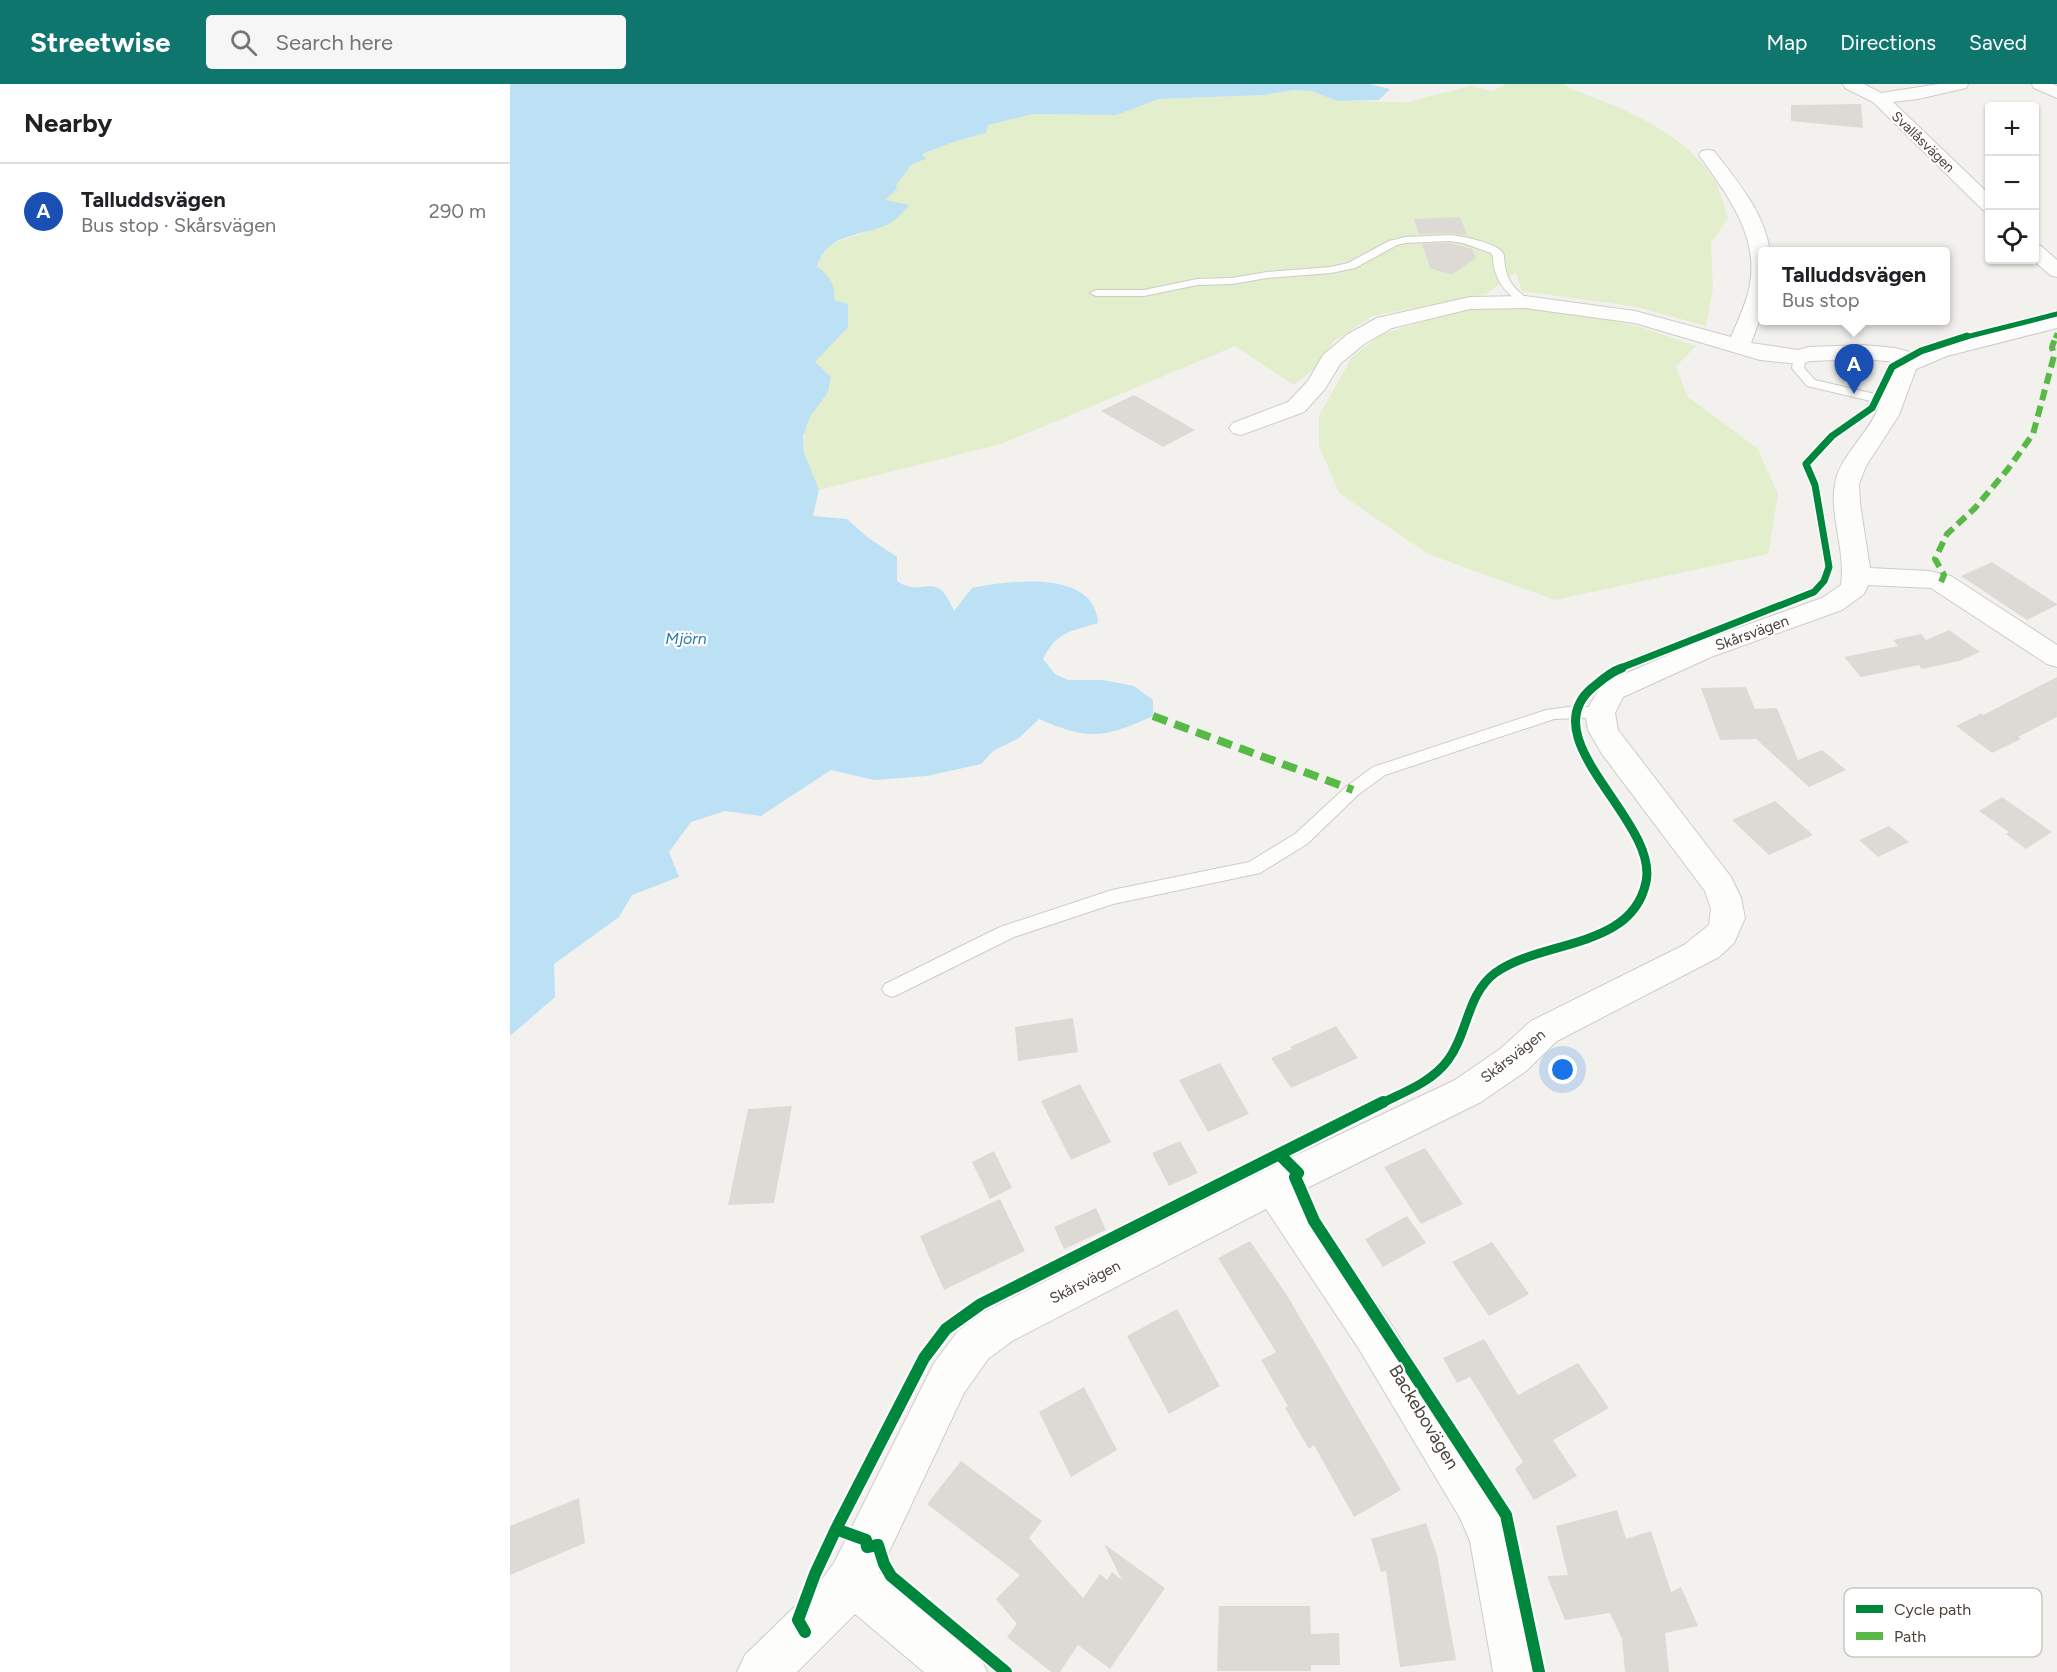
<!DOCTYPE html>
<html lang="en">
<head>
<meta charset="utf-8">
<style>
  :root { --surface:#fff; --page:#f6f6f6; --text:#202124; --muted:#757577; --line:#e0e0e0; --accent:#0f766e }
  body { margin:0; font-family:Figtree,sans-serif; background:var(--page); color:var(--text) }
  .controls { position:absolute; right:18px; top:18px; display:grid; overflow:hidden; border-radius:6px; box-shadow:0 2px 4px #0004 }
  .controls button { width:54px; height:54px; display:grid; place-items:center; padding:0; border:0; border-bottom:2px solid var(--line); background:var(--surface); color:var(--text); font:30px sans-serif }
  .you { position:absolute; left:1053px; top:986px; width:21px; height:21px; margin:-15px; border:4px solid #fff; border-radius:50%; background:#1a73e8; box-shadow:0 0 0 9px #1a73e833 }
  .badge { display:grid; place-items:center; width:39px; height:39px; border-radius:50%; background:var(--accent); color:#fff; font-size:20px; font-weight:700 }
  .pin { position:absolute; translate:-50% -50px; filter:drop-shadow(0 2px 3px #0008) }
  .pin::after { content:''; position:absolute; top:32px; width:21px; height:18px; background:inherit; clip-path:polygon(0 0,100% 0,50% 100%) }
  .popup { position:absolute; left:1248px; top:163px; width:192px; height:78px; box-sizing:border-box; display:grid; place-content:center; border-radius:6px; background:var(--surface); filter:drop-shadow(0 2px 4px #0005); font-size:20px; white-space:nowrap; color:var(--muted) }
  .popup b { font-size:22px; color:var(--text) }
  .popup::after { content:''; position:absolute; left:50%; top:100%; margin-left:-12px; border:12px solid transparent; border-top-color:var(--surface) }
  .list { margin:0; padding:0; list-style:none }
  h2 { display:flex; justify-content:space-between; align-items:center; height:78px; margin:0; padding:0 24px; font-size:26px }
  h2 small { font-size:20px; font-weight:400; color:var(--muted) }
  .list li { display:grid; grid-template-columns:39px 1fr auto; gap:18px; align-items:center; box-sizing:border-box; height:96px; padding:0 24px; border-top:2px solid var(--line) }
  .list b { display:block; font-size:22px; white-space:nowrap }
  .list p { margin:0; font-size:20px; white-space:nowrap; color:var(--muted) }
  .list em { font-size:20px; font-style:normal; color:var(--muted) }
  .icon { flex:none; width:33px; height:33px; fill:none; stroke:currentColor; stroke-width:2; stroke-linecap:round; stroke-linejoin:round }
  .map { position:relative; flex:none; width:1547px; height:1588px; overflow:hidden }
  header { display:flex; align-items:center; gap:36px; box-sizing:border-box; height:84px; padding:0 30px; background:var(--accent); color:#fff }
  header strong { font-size:28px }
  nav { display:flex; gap:33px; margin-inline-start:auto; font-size:21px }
  .search { width:420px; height:54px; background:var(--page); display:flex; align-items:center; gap:15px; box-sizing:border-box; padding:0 21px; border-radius:6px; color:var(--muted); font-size:22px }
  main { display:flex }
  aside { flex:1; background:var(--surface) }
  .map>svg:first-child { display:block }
  .green { fill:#e2eecc }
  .water { fill:#bce0f4 }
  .building { fill:#dddad6 }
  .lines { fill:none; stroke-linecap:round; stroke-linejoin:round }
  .service-casing { stroke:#cfccc8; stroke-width:2 }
  .minor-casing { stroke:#cfccc8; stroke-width:2 }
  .service { fill:#fdfdfc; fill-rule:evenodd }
  .minor { fill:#fdfdfc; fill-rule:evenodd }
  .quiet-far2 { stroke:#58b947; stroke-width:4.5; stroke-dasharray:9 4.5; stroke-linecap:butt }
  .quiet-far1 { stroke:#58b947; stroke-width:6; stroke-dasharray:11 6; stroke-linecap:butt }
  .quiet { stroke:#58b947; stroke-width:8; stroke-dasharray:15 8; stroke-linecap:butt }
  .cycleway-far3-casing { stroke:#fff; stroke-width:8 }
  .cycleway-far2-casing { stroke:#fff; stroke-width:10 }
  .cycleway-far1-casing { stroke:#fff; stroke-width:13 }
  .cycleway-casing { stroke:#fff; stroke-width:16 }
  .cycleway-far3 { stroke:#00873e; stroke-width:5 }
  .cycleway-far2 { stroke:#00873e; stroke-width:7 }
  .cycleway-far1 { stroke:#00873e; stroke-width:9 }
  .cycleway { stroke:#00873e; stroke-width:12 }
  .labels { text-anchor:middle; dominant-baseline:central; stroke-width:4.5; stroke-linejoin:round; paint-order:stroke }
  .far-street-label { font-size:14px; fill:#4b4338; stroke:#fff }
  .street-label { font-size:15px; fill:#4b4338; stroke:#fff }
  .water-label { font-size:16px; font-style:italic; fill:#267aae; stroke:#fff }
  .near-street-label { font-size:18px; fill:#4b4338; stroke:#fff }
  .key { fill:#fff; stroke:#c9c7c3; stroke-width:1.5 }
  .key-label { font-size:16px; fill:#4b4338 }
</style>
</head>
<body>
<header>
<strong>Streetwise</strong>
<div class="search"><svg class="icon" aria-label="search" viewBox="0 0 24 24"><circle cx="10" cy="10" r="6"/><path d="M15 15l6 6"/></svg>Search here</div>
<nav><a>Map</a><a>Directions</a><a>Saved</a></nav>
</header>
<main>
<aside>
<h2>Nearby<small></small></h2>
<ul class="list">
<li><span class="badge" style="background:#1a4fb4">A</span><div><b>Talluddsvägen</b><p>Bus stop · Skårsvägen</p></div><em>290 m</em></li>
</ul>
</aside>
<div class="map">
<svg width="1547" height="1588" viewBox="0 0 1547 1588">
  <rect width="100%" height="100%" fill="#f3f1ee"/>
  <path class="green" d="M996,0h58l9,6c49,17 116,45 143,93 5,10 8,24 12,35l-17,25 2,45 -7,38 -69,-19 -115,-16 -6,-19 -30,22 -113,22 -39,25 -21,29 -19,15 -59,-39 -231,97 -185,47c-12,-25 -24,-50 -7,-76 8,-13 15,-21 19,-36l-17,-16 34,-36v-22l-14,-4 -18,-33c11,-32 33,-25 57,-38 8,-4 16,-18 21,-26l-10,-2 13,-12 -1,-4 16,-21 14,-5 -4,-5 37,-14 27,-7 2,-8 45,-11 83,1 43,-16 105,-4 30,-5 18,1 25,10 72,1 61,-16 23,5z
    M1011,224l73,8 47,11 55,19 -20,20 11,30 70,52 21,46 -10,60 -213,46 -127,-46 -89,-61 -20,-47v-30l33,-59 30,-23 53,-16 34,-8z"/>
  <path class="water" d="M0,0h859l21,5 -11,11 -42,1 -25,-10 -18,-1 -30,5 -105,4 -43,16 -83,-1 -45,11 -2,8 -27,7 -37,14 4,5 -14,5 -16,21 1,4 -12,11 24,5c-5,5 -10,13 -17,17 -27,16 -64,8 -75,44 12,10 19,18 17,34l14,4v23l-33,35 16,15 -3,15 -18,25 -7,19 1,17 15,37 -6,26 34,3 20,18 30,20v24c28,19 38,-15 57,30l18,-23c36,-7 123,-20 126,35 -28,9 -41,8 -55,36l12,15 13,6h35l31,6 19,14v16c-50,22 -63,25 -114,3l-20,19 -26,13 -12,13 -54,12 -53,4 -43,-10 -70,46 -36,-5 -34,11 -22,30 10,25 -47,18 -13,22 -65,47 1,33 -45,39z"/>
  <path class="building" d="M1351,20l2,24 -72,-7v-16z
    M950,133l7,18 -17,-2 -31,1 -5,-15z
    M940,159l22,6 4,9 -25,17 -21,-7 -8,-24z
    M624,311l61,35 -32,17 -62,-36z
    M1482,478l65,42v1l-30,15 -66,-44z
    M1439,546l31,22 -21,9 -37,8 -3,-4 -58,12 -17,-20 54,-11 -5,-6 28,-6 5,6z
    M1547,593v40l-39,20 3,2 -29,14 -36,-27 26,-13 1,2z
    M1236,603l9,22 22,-1 21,52 24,-10 24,20 -37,17 -53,-48 -36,1 -19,-52z
    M1492,713l50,35 -26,17 -20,-15 3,-2 -30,-21z
    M1265,717l38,34 -44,20 -37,-35z
    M1379,742l20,16 -31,15 -19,-17z
    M563,934l5,34 -60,9 -3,-34z
    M826,942l22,32 -67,30 -20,-30 21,-9 -2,-2z
    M710,979l29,51 -41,18 -29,-52z
    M570,1000l31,58 -40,18 -30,-59z
    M282,1022l-18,97 -46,2 20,-96z
    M670,1057l18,32 -29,13 -17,-33z
    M915,1064l38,56 -42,20 -37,-57z
    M484,1067l18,37 -22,11 -18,-37z
    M490,1115l25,52 -81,39 -24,-54z
    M586,1124l10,22 -42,19 -10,-22z
    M897,1132l19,27 -43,24 -18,-28z
    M740,1157l38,56 113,193 -47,27 -40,-72 -5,4 -24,-41 3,-2 -27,-46 15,-8 -58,-94z
    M982,1158l37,52 -40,22 -37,-54z
    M667,1225l43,77 -51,28 -42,-78z
    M974,1255l34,56 60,-32 31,45 -56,32 24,36 -43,24 -19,-31 8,-7 -53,-85 -13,6 -14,-25z
    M574,1303l33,63 -46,27 -32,-65z
    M451,1377l81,60 -13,17 54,60 17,-24 7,6 5,-8 10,8 -18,-36 61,44 -55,81 -32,-24 -18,27h-9l-44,-35 10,-13 -21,-25 24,-24 -93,-71z
    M69,1414l6,45 -75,32v-49z
    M1107,1426l9,29 25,-8 20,61 10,-5 17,39 -33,7 4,39h-44l-3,-33 -12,-26 -45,7 -18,-44 21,-1 -12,-49z
    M916,1439l11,32 19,105 -56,7 -14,-96 -5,1 -10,-33z
    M709,1522h91l1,28 28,-1 1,32h-29v6h-94z"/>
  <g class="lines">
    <defs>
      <path id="service" d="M940,151c12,1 47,8 53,18 2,4 1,9 2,13 2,16 12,25 24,34v4h-8c-17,-13 -28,-26 -28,-48l-2,-3 -28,-10 -13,-2 -45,2 -8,2 -42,23 -24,5 -64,5 -35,6 -35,1 -53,11h-48l-6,-3 6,-3h48l53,-11 35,-1 35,-6 64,-5 17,-4 41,-22 16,-4z
        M1290,269l6,4 -2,11 11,12 81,19 2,3 -6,4 -85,-20 -15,-18 2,-11z
        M1066,622l30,3 2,4 -2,4 -52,2 -169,56 -26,19 -52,50 -47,29 -147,31 -99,33 -115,57 -7,3 -7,-3 -3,-5 3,-5 115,-57 112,-37 137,-28 46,-28 52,-48 26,-19 173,-57z"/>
      <path id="minor" d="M1333,0h21l17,9 58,-9h29l-2,4 -48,11 -25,3 97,93v17l-7,-2 -110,-108 -28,-14z
        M1522,0h21l4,2v12l-23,-10z
        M1198,66l6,1c23,30 51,62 56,101h-8v61l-11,30 47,7 11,-3 54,-2 32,3 18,5 144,-37v12l-110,28 -31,13 -17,46 -33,51 -7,18 1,20 10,64 59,3 22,5 106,69v22l-10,-3 -116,-76 -63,-3 -4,9 -22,16 -131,47 -88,40 -8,16 3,17 113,147 10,21 4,20 -11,25 -15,14 -162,84 -31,30 -45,31 -182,90 90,129 103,165 24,54 27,132h-50l-23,-131 -10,-23 -101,-169 -93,-140 -254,132 -24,18 -24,34 -85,180 100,82 8,17h-63l-69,-58 -58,58h-60l8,-17 74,-72 15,-20 100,-200 24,-32 24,-18 302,-152 171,-81 45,-31 31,-28 153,-76 25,-20 2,-16 -6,-18 -103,-137 -14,-24 -3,-17 17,-29 89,-39 131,-47 19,-13c5,-35 -12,-70 -6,-101 4,-26 30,-47 41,-71 8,-16 11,-36 21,-51l-34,-3 -52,2 -11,3 -40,-4 -125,-37 -110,-15 -55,1 -78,19 -28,16 -24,20 -15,25 -21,23 -63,23 -8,-2 -4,-5 4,-5 55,-21 20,-21 15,-26 25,-21 29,-16 93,-21 55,-1 110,15 96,26c7,-16 14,-31 18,-48 12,-52 -22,-94 -50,-134l3,-4z
        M1524,160l7,2 16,14v17l-7,-2 -17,-15h1z"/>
    </defs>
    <use href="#service" class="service-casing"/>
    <use href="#minor" class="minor-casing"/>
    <use href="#service" class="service"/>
    <use href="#minor" class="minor"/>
    <path class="quiet-far2" d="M1545,254l2,-5"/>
    <path class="quiet-far1" d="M1431,498l3,-7 -9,-16 12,-25 28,-26 33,-39 25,-35 21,-78 -2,-9 4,-11"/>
    <path class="quiet" d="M643,632l200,74"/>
    <defs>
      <path id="cycleway-far3" d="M1452,254l95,-24"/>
      <path id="cycleway-far2" d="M1108,585l196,-77 10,-11 5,-14 -14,-82 -9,-21 26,-28 40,-28 20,-41 29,-16 46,-15"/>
      <path id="cycleway-far1" d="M870,1020c24,-12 52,-22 68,-44 20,-27 19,-66 47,-87 47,-34 137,-23 151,-91 13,-61 -115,-142 -54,-194 10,-8 18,-16 30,-20"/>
      <path id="cycleway" d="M769,1070l19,19 -3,4 19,44 192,294 33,157
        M326,1445l30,11 1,7 11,-2 6,19 7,12 115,96
        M295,1548l-7,-12 17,-46 21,-45 88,-171 22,-29 35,-25 402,-202"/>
    </defs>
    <use href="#cycleway-far3" class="cycleway-far3-casing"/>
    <use href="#cycleway-far2" class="cycleway-far2-casing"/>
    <use href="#cycleway-far1" class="cycleway-far1-casing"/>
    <use href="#cycleway" class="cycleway-casing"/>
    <use href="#cycleway-far3" class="cycleway-far3"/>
    <use href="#cycleway-far2" class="cycleway-far2"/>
    <use href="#cycleway-far1" class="cycleway-far1"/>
    <use href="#cycleway" class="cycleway"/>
  </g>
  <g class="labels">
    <g class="far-street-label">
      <text transform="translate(1413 58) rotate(44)">Svallåsvägen</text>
    </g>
    <g class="street-label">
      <text transform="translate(1242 549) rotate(-20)">Skårsvägen</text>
      <text transform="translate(1003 972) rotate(-38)">Skårsvägen</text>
      <text transform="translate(575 1198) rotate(-27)">Skårsvägen</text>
    </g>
    <g class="water-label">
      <text x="176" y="554">Mjörn</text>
    </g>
    <g class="near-street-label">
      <text transform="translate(914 1333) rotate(59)">Backebovägen</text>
    </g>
  </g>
  <rect x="1334" y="1504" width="198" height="69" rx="9" class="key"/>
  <rect x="1346" y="1521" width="27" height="8" fill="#00873e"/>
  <rect x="1346" y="1548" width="27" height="8" fill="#58b947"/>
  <g class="key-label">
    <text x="1384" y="1531">Cycle path</text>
    <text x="1384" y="1558">Path</text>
  </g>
</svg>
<div class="controls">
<button>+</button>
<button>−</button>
<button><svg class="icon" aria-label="locate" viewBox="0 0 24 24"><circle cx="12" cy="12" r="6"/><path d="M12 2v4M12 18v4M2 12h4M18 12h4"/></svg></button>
</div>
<div class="you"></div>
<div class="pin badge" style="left:1344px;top:310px;background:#1a4fb4">A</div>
<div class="popup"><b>Talluddsvägen</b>Bus stop</div>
</div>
</main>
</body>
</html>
